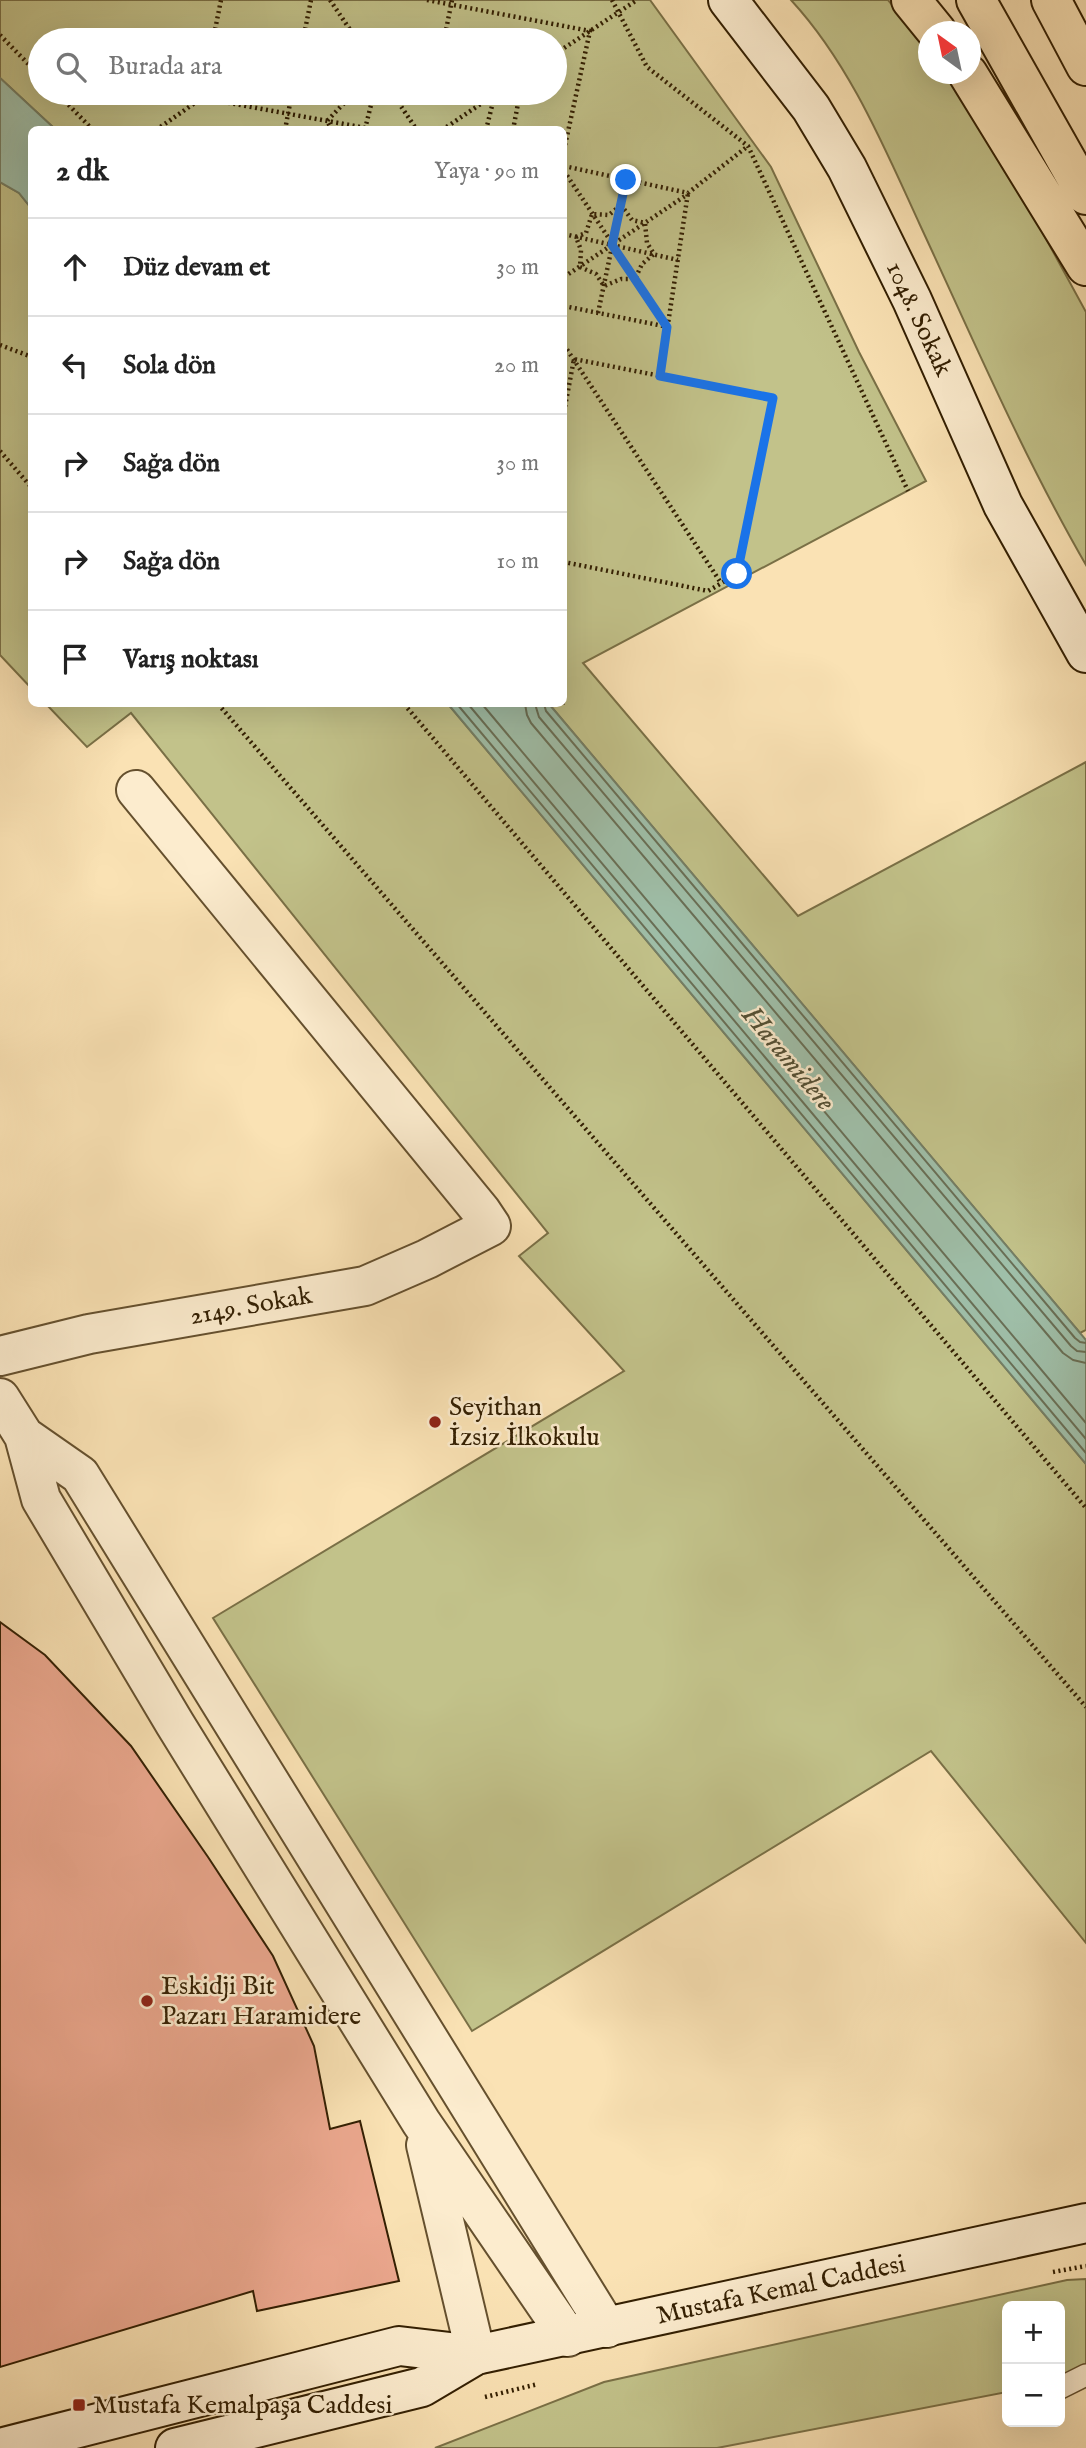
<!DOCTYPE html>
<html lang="tr">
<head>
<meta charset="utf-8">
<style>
  :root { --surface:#fff; --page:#f6f6f6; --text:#222; --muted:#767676; --line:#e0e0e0 }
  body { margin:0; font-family:"IM FELL English",serif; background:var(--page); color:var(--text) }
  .controls { position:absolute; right:21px; bottom:21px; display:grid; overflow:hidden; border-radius:10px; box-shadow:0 7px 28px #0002 }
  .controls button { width:63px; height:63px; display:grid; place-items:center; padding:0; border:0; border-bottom:2px solid var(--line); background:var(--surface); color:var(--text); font:35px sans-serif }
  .compass { position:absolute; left:918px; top:21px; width:63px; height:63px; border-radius:50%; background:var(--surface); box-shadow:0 7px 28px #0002; rotate:327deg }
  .stop { position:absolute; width:21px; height:21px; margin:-16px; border:5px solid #1a73e8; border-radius:50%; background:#fff }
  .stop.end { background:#1a73e8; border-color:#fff; box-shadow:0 2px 7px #0008 }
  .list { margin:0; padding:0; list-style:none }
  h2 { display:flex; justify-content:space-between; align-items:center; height:91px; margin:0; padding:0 28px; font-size:30px }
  h2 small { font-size:23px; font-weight:400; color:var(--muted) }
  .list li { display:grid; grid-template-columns:46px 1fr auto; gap:21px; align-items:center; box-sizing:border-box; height:98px; padding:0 28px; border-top:2px solid var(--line) }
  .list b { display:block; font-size:26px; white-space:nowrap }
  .list em { font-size:23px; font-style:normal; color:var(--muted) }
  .icon { flex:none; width:38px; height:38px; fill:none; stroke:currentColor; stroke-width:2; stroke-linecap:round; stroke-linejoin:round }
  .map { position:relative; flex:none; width:1086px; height:2448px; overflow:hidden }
  .search { position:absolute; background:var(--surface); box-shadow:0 7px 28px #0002; left:28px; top:28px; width:539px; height:77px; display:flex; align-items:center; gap:18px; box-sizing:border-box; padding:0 24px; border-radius:38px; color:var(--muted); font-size:26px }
  .panel { position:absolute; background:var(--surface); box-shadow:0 7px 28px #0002; left:28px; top:126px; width:539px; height:581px; border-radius:10px }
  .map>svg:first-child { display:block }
  .green { fill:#c2c28a; stroke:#7a7046; stroke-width:2; fill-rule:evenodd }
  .water { fill:#9fbfa9; stroke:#747f66; stroke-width:2 }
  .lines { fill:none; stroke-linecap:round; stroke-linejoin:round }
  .shore { stroke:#696f56; stroke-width:2 }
  .building { fill:#eca88f; stroke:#331f02; stroke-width:2 }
  .service-casing { stroke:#65502e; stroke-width:24 }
  .minor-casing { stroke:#65502e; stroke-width:42 }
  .tertiary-casing { stroke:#65502e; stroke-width:42 }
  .secondary-casing { stroke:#331f02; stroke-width:42 }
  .trunk-casing { stroke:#331f02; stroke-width:42 }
  .path { stroke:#331f02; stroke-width:4.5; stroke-dasharray:2 3.5; stroke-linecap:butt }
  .service { stroke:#fcecce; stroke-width:21 }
  .minor { stroke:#fcecce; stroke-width:38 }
  .tertiary { stroke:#fcecce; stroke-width:38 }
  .secondary { stroke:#fcecce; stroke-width:38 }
  .trunk { stroke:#fae2b4; stroke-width:38 }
  .route { stroke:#1a73e8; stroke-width:9 }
  .poi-dot { fill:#8f2418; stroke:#fcecce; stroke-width:2.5 }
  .labels { text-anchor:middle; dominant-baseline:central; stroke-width:5; stroke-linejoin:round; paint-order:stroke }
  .street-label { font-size:26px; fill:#331f02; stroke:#fcecce }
  .poi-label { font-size:26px; fill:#331f02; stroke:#fcecce; text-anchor:start }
  .water-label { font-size:28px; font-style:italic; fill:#534f34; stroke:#fcecce }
</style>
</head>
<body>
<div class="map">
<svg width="1086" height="2448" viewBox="0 0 1086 2448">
  <rect width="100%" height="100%" fill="#fae2b4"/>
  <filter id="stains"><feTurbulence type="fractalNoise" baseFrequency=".00286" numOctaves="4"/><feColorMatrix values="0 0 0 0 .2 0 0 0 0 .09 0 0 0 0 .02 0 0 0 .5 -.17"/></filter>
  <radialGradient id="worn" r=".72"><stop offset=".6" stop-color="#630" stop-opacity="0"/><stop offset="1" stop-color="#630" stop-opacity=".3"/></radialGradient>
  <path class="green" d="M0,0h650l121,167 88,185 67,129 -343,182 215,253 288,-154v568l-6,3 -531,-629h15v-574l-509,-1 -55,-51zM40,40h515v53h-515z
    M791,0h97l40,47v27h19l12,18 80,134 47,86v253c-63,-109 -113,-226 -166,-340 -36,-78 -70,-161 -129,-225z
    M0,182l19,11 12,15v480l-31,-33z
    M46,704h402l638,760v479l-155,-192 -459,280 -259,-413 411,-247 -105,-115 29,-23 -417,-520 -44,34z
    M1086,2279v98l-26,5v-76h-53v86l-290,56h-282l169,-66 463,-102z"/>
  <path class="water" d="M0,78l55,51 -23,1 -1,78 -12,-15 -19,-11z
    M448,704h101l537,636v124z"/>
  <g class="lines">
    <path class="shore" d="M457,704l629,749
      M468,704l618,735
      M482,704l604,719
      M525,704l2,11 4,8 532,630 10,7 13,3
      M535,704l4,13 532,629 6,5 9,1
      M544,704l2,7 529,627 5,4 6,1"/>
  </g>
  <path class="building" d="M0,1622l45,33 86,91 77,111 65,99 41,90 16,83 30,-8 39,160 -142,30 -4,-20 -253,76z"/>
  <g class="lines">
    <defs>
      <path id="service" d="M1060,2388l26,-13"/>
      <path id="minor" d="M0,1356l89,-22 276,-48 62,-27 64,-33 -10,-15 -345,-421"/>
      <path id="tertiary" d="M0,1398l24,38 17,63 134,225 246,398 147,215
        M24,1436l56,39 527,853
        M426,2145l50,210"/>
      <path id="secondary" d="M728,0l83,108 36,60 65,132 91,205 83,148
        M0,2448l399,-102 77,9 610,-132
        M175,2448l247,-61 54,-32"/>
      <path id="trunk" d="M911,0l26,32
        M976,0l110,195
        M1051,0l35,66
        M968,74l118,192"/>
    </defs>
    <use href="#service" class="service-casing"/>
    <use href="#minor" class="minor-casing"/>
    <use href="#tertiary" class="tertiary-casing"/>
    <use href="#secondary" class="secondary-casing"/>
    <use href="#trunk" class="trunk-casing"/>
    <path class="path" d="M330,0l27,40
      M427,0l163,31 -26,119
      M612,0l35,67 101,79 160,345
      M0,35l40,41
      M213,40l8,-40
      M303,40l8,-40
      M444,40l8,-40
      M555,54l82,-54
      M57,93l36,37
      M392,93l25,37
      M365,129l9,-36
      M156,130l46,-32 164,30
      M285,130l7,-37
      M332,130l-5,-9 21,-22 1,-6
      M442,130l55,-37
      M486,130l9,-36 -7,-1
      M513,130l7,-37
      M564,166l124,27 60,-47
      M564,171l104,156
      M621,205l11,15 13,3 2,20 7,11 -12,10 -7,15h-14l-17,7 -8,-12 -16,-7 1,-17 -5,-13 10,-4 6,-19 17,1z
      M564,234l114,26
      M564,277l124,-83
      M564,306l104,21
      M598,313l28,-133
      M0,345l32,12
      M564,345l157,238
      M660,376l28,-183
      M564,412l10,-53 199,39 -36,176 -29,17 -144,-29
      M0,451l32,37
      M218,704l868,1003
      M404,704l682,804
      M1053,2272l33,-6
      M485,2397l53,-13"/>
    <use href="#service" class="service"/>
    <use href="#minor" class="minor"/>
    <use href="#tertiary" class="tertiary"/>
    <use href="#secondary" class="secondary"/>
    <use href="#trunk" class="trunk"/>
  </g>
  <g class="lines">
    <path class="route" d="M626,180l-14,65 55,82 -7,49 113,22 -36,176"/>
  </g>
  <g class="poi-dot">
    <circle cx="435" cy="1422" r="7"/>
    <circle cx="147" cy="2001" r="7"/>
    <rect x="72" y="2398" width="14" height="14" rx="3.5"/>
  </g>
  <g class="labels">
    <g class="street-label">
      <text transform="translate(919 319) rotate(65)">1048. Sokak</text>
      <text transform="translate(251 1306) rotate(-10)">2149. Sokak</text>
      <text transform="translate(781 2290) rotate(-12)">Mustafa Kemal Caddesi</text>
    </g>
    <g class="poi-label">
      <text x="449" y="1407">Seyithan<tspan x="449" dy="30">İzsiz İlkokulu</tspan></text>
      <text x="161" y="1986">Eskidji Bit<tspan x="161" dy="30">Pazarı Haramidere</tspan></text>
      <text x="93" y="2405">Mustafa Kemalpaşa Caddesi</text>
    </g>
    <g class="water-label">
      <text transform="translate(788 1059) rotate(50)">Haramidere</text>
    </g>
  </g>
  <rect width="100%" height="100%" filter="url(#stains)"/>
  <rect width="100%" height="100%" fill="url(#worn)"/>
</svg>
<div class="controls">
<button>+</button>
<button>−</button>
</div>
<svg class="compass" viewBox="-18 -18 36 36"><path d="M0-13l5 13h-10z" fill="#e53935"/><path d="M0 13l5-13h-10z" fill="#767676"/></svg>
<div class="stop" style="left:737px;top:574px"></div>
<div class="stop end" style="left:626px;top:180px"></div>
<div class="search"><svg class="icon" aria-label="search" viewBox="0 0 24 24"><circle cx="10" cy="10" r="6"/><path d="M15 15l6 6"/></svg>Burada ara</div>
<section class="panel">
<h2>2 dk<small>Yaya · 90 m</small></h2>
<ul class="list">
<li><svg class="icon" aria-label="ahead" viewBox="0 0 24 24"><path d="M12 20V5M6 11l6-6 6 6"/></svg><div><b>Düz devam et</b></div><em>30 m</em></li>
<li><svg class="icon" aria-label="left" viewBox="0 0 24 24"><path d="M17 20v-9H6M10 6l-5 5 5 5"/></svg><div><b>Sola dön</b></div><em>20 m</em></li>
<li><svg class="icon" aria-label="right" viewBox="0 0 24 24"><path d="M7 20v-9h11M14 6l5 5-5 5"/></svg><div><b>Sağa dön</b></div><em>30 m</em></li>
<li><svg class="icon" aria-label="right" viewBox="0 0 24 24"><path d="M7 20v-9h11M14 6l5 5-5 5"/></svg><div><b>Sağa dön</b></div><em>10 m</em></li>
<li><svg class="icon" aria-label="arrive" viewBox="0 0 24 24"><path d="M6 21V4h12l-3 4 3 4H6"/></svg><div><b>Varış noktası</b></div></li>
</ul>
</section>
</div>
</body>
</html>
